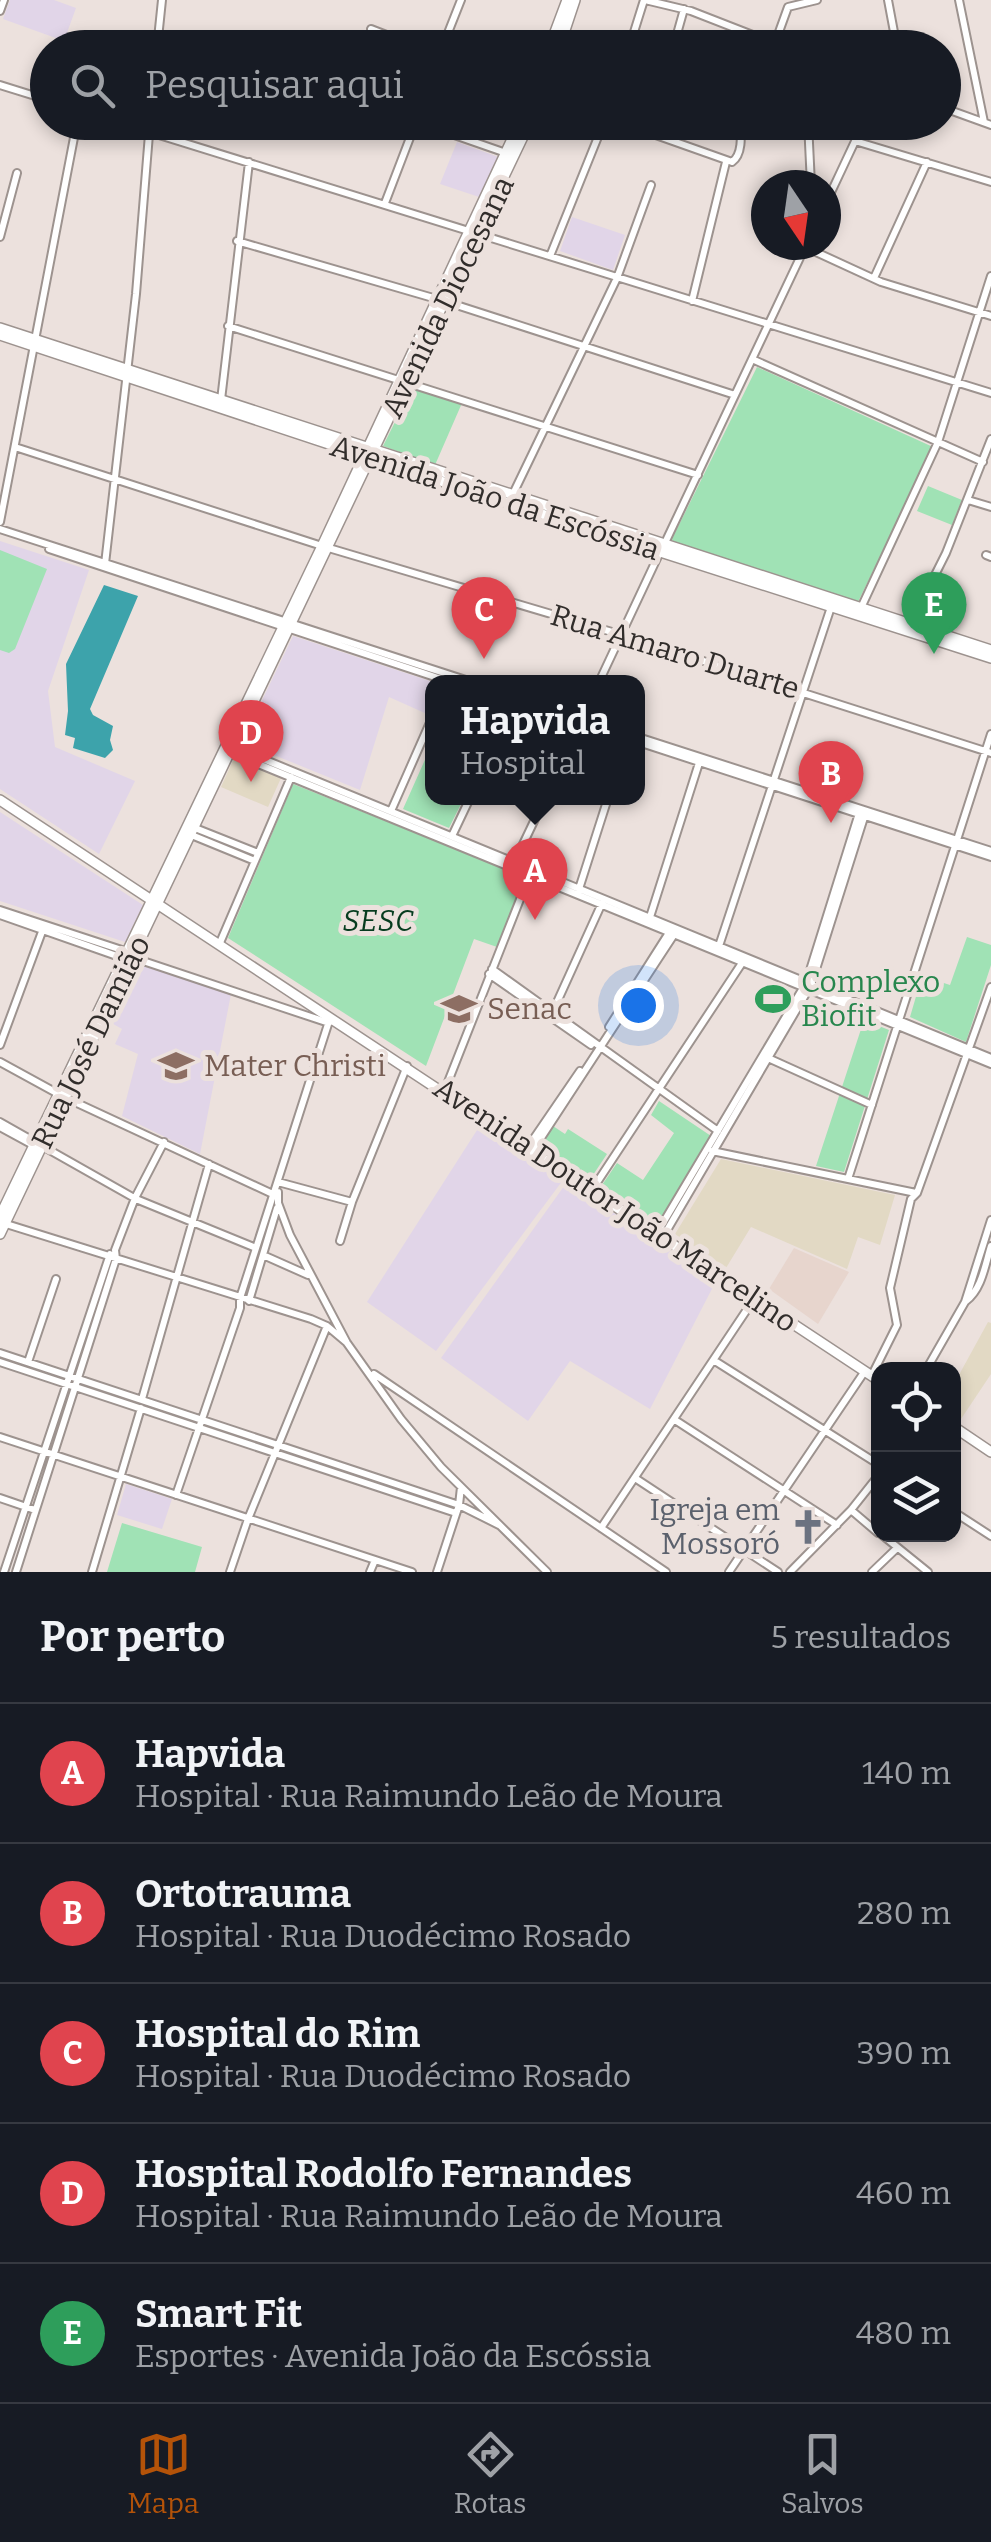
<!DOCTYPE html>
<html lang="pt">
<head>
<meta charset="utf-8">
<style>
  :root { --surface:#171b24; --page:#20242c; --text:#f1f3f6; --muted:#9ea1a6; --line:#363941; --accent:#b45309 }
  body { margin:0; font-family:Bitter,serif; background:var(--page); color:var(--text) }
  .controls { position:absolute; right:30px; bottom:30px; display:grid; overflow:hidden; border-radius:20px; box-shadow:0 5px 15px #0003 }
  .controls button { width:90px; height:90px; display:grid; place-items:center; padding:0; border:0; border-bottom:2px solid var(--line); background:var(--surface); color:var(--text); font:50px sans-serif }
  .compass { position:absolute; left:751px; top:170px; width:90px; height:90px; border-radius:50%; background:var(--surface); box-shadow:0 5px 15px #0003; rotate:167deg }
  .you { position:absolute; left:638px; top:1005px; width:35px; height:35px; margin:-25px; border:8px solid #fff; border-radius:50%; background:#1a73e8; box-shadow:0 0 0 15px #1a73e833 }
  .badge { display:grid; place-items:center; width:65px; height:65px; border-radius:50%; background:var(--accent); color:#fff; font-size:32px; font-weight:700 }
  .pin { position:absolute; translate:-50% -82px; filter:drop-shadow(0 2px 5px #0008) }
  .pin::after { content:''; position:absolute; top:52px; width:35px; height:30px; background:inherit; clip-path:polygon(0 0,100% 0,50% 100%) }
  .popup { position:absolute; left:425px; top:675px; width:220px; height:130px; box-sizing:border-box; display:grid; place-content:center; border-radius:20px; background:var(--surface); filter:drop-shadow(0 2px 8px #0005); font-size:32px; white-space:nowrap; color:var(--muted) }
  .popup b { font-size:38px; color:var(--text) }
  .popup::after { content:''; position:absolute; left:50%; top:100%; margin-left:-20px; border:20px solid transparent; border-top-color:var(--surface) }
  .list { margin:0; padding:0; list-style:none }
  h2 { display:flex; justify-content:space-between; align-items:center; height:130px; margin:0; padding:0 40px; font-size:42px }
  h2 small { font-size:32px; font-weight:400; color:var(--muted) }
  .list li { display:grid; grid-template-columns:65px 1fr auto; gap:30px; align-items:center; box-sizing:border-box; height:140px; padding:0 40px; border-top:2px solid var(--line) }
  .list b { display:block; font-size:38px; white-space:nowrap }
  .list p { margin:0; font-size:32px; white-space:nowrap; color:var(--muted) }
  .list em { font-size:32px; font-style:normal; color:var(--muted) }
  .icon { flex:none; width:55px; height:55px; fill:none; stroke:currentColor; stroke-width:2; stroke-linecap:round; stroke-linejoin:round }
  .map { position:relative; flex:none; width:991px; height:1572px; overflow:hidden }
  .search { position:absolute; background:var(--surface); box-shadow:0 5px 15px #0003; left:30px; right:30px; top:30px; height:110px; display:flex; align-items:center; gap:25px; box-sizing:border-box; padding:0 35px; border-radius:55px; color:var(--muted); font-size:38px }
  .sheet { height:830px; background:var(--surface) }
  nav { display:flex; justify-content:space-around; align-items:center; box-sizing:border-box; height:140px; border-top:2px solid var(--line); background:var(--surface); font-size:28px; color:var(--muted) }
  nav a { display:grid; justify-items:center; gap:5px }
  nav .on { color:var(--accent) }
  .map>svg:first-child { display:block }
  .built { fill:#e7d5cd }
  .education { fill:#e1d5e8 }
  .medical { fill:#e2d9c4 }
  .green { fill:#a0e2b5 }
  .water { fill:#3da3ab }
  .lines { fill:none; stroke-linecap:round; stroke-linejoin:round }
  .street-casing { stroke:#9d938f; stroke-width:10 }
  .secondary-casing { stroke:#9d938f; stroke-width:12 }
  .street { stroke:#fff; stroke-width:6 }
  .secondary { stroke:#fff; stroke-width:9 }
  .labels { text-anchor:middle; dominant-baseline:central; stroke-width:10; stroke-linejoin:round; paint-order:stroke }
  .street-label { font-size:30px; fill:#312d2b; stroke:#ece1dd }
  .park-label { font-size:30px; font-style:italic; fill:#063c1f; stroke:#ece1dd }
  .leisure-label { font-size:30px; fill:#27864d; stroke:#ece1dd; text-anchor:start }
  .education-label { font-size:30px; fill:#785e54; stroke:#ece1dd; text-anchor:start }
  .worship-label { font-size:30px; fill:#5b616d; stroke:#ece1dd; text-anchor:end }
</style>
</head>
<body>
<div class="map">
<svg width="991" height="1572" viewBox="0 0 991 1572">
  <rect width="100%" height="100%" fill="#ece1dd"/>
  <path class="built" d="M794,1248l55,24 -31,52 -49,-35z"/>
  <path class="education" d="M10,0h44l22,8 -12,33 -61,-22z
    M457,142l44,16 -19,40 -42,-14z
    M572,217l53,18 -12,35 -53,-19z
    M0,541l89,29 -41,121 7,56 80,34 -36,73 -99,-65z
    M293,636l140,46 -1,21 -5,11 -38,-17 -29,93 -118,-48z
    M0,812l143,93 -18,37 -125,-41z
    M136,964l95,30 -31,160 -78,-38 16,-62 -23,-10 7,-15 -14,-8z
    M479,1127l84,53 -127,171 -69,-49z
    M567,1182l149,99 -66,128 -80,-48 -42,60 -87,-63z
    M126,1484l46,15 -10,30 -45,-14z"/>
  <path class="medical" d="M234,758l47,20 -13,29 -47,-20z
    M721,1159l174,36 -15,50 -22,-8 -11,32 -96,-42 -25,41 -51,-34z
    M988,1322l3,1v51l-30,45 -7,-5v-30z"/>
  <path class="green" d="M757,367l176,80 -75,155 -184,-58 -2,-5z
    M413,386l49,17 -27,62 -52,-19z
    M928,486l34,14 -10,25 -35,-14z
    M0,550l47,19 -32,80 -6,4 -9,-3z
    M432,744v54h32l-15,30 -46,-19z
    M293,784l233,93 -29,70 -23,-8 -48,127 -198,-128z
    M967,937l24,8v20l-25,77 -56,-25 12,-41 28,9z
    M864,1020l25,10 -45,142 -28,-6z
    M659,1101l55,37 -54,88 -58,-41 15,-22 26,17 31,-47 -23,-18z
    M553,1126l12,8 3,-5 39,25 -16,24 -50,-33z
    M122,1523l80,24 -7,25h-88z"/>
  <path class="water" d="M104,585l34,11 -48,113 3,6 20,11 -3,14 3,10 -8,8 -32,-10 2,-10 -10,-3 3,-24 -2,-47z"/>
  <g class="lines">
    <defs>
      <path id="street" d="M645,0l46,11 95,37
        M888,0l9,48
        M959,0l25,122
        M684,9l-7,25 13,14
        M0,11l4,-11
        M371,29l49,19
        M775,43l13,-36 29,-7
        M157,48l5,-48
        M442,48l19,-48
        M629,48l15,-48
        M0,85l48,15
        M944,108l47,17
        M117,122l874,271
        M417,122l89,31
        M619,122l113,40c11,-8 9,-27 8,-40
        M808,122l3,63
        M855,141l136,41
        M385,203l31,-81
        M826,203l38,-81
        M0,237l17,-64
        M237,241l210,61 288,93
        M805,247l76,35 110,34
        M550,256l54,-134
        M874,278l53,-116
        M692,301l34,-139
        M228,326l470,149
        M752,359l231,103
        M221,400l28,-238
        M15,447l307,99 300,89 369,118
        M512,496l105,-218 34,-93
        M968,500l23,7
        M0,522l77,-400
        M0,529l472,153
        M664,545l142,-300
        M49,549l401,133
        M986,555l5,2
        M105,564l31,-270 14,-172
        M860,610l78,-168 53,-166
        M910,625l36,-72 45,-114
        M599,682l61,-130
        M638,737l353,114
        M638,742l353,115
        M229,745l762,313
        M229,752l762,312
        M391,811l41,-93
        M190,826l68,27
        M189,834l66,27
        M452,836l18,-38
        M515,861l30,-63
        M578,892l30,-94
        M0,910l131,43
        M0,915l131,46 9,-1 189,63
        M650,917l49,-154
        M219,945l72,-168
        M719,946l112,-339
        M492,969l226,162
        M489,974l102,71
        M553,1011l49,-108
        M609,1027l63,-99
        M0,1045l43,-116
        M768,1058l104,47
        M0,1062l64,35 213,99
        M444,1092l88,-223
        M0,1122l136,77 120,49
        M0,1127l35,19
        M528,1147l52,-76
        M533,1150l142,-217
        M712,1151l204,42
        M848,1179l143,-445
        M278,1182l74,20
        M592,1190l150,-227
        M278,1192v11l12,32 57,108 54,76 40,48 106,105
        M0,1222l311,97 16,7 19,16
        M657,1233l149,-250 54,-173
        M663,1237l148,-252 55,-174
        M340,1241l12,-39 55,-136
        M263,1255l45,20
        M249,1301l28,-93
        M966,1301c16,-12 19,-36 25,-55
        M0,1353l459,152 40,20
        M715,1361l163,103
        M0,1362l456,151
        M28,1362l28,-83
        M926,1370l39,-68 26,-82
        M374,1374l292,198
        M872,1375l25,-50 -7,-37 21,-89 6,-6 74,-206
        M142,1399l67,-235
        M675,1420l162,105
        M0,1437l412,135
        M635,1478l143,94
        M176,1495l64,-187v-10l90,-280
        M0,1498l35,12
        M851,1510l27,23
        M954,1512l37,24
        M601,1528l153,-229
        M881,1534l47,38
        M4,1572l106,-318
        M16,1572l100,-313 -1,-9 20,-52 29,-56
        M92,1572l49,-164
        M230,1572l18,-53 79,-193
        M370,1572l5,-12
        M437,1572l22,-67 2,-18
        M729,1572l136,-201
        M790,1572l61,-62 27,-34
        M872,1572l25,-24"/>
      <path id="secondary" d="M549,48l18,-48
        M559,48l16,-48
        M0,328l991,322
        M0,335l492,163 499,160
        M0,800l878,580
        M0,1216l322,-670 198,-424
        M0,1234l530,-1112
        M954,1427l37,25"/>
    </defs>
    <use href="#street" class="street-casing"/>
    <use href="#secondary" class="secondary-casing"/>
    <use href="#street" class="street"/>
    <use href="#secondary" class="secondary"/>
  </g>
  <defs>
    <symbol id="stadium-bare" viewBox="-9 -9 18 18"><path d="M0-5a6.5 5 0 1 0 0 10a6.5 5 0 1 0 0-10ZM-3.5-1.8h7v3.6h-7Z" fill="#2e9e5b" stroke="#ece1dd" stroke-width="2.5" paint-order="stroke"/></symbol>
    <symbol id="university-bare" viewBox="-9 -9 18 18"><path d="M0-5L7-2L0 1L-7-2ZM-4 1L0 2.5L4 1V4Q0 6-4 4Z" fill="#8d6e63" stroke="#ece1dd" stroke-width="2.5" paint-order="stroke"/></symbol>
    <symbol id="church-bare" viewBox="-9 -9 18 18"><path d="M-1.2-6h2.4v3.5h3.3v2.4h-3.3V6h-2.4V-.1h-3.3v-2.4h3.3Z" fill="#6b7280" stroke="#ece1dd" stroke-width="2.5" paint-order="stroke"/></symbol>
  </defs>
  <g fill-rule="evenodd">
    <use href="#stadium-bare" x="748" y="974" width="50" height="50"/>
    <use href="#university-bare" x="434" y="984" width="50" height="50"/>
    <use href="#university-bare" x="151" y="1041" width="50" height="50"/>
    <use href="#church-bare" x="783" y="1502" width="50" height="50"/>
  </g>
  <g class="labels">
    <g class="street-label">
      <text transform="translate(448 297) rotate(-64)">Avenida Diocesana</text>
      <text transform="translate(495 498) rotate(18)">Avenida João da Escóssia</text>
      <text transform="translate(675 652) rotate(17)">Rua Amaro Duarte</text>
      <text transform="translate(91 1042) rotate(-64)">Rua José Damião</text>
      <text transform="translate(615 1205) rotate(34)">Avenida Doutor João Marcelino</text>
    </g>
    <g class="park-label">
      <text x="378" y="921">SESC</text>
    </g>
    <g class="leisure-label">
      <text x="801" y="982">Complexo<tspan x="801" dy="34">Biofit</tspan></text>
    </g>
    <g class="education-label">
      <text x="487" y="1009">Senac</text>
      <text x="204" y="1066">Mater Christi</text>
    </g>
    <g class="worship-label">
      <text x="780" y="1510">Igreja em<tspan x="780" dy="34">Mossoró</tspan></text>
    </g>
  </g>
</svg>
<div class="controls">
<button><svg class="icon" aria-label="locate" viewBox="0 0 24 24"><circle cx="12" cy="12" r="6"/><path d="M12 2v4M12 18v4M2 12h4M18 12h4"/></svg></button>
<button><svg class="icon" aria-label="layers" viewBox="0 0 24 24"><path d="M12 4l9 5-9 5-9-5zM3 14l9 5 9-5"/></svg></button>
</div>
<svg class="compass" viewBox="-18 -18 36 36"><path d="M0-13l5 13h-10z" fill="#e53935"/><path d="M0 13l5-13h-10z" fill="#9ea1a6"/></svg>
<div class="you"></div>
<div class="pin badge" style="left:535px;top:920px;background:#e0444e">A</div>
<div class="popup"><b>Hapvida</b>Hospital</div>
<div class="pin badge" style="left:831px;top:823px;background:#e0444e">B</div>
<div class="pin badge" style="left:484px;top:659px;background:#e0444e">C</div>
<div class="pin badge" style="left:251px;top:782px;background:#e0444e">D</div>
<div class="pin badge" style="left:934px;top:654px;background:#2e9e5b">E</div>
<div class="search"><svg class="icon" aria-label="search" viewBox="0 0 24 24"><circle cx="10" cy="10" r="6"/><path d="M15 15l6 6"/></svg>Pesquisar aqui</div>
</div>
<section class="sheet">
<h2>Por perto<small>5 resultados</small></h2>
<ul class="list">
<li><span class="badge" style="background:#e0444e">A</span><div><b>Hapvida</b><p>Hospital · Rua Raimundo Leão de Moura</p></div><em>140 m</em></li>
<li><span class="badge" style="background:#e0444e">B</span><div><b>Ortotrauma</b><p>Hospital · Rua Duodécimo Rosado</p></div><em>280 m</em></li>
<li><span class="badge" style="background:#e0444e">C</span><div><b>Hospital do Rim</b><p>Hospital · Rua Duodécimo Rosado</p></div><em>390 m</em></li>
<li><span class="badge" style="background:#e0444e">D</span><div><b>Hospital Rodolfo Fernandes</b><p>Hospital · Rua Raimundo Leão de Moura</p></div><em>460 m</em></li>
<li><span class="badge" style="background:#2e9e5b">E</span><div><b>Smart Fit</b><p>Esportes · Avenida João da Escóssia</p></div><em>480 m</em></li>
</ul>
</section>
<nav>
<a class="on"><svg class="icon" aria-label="map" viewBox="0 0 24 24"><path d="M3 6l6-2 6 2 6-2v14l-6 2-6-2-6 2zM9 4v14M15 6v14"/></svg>Mapa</a>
<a><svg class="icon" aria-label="directions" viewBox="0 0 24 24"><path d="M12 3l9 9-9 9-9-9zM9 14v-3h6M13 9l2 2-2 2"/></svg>Rotas</a>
<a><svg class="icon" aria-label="saved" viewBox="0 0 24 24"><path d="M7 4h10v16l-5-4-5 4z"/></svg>Salvos</a>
</nav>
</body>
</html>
